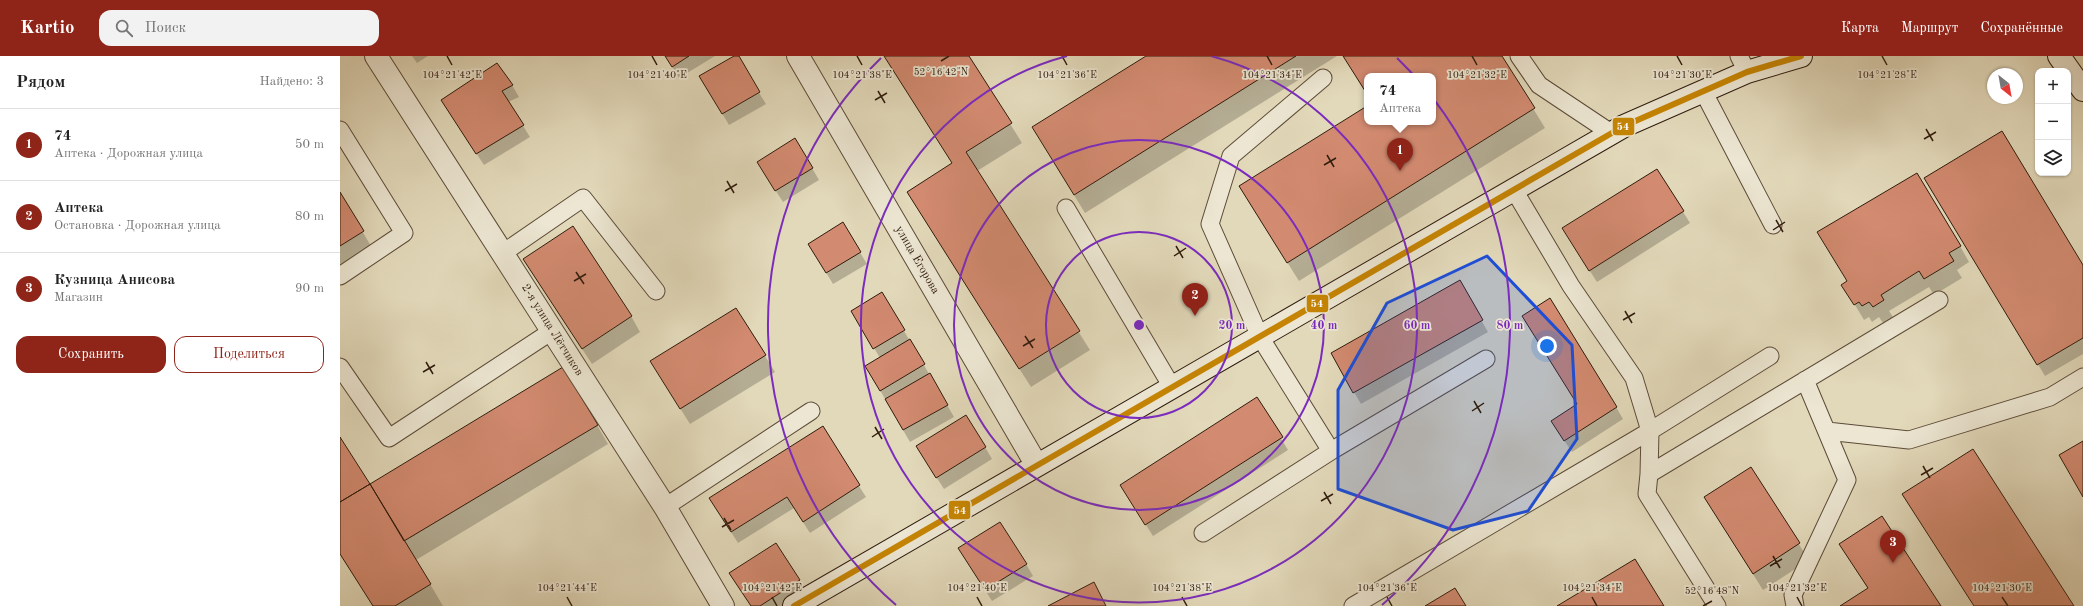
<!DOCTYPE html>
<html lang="ru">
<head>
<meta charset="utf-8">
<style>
  :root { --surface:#fff; --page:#f2f2f2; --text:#222; --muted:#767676; --line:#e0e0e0; --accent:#8f2418 }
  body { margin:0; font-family:"Old Standard TT",serif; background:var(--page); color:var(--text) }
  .controls { position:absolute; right:12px; top:12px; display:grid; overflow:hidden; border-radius:8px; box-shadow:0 1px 3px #0004 }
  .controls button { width:36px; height:36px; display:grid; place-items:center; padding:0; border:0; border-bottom:1px solid var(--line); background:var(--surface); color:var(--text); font:20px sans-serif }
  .compass { position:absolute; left:1647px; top:12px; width:36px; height:36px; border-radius:50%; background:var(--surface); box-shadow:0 1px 3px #0004; rotate:149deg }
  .you { position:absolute; left:1207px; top:290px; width:14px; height:14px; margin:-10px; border:3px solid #fff; border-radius:50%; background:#1a73e8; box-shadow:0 0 0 6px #1a73e833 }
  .badge { display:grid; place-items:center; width:26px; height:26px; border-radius:50%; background:var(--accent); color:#fff; font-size:13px; font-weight:700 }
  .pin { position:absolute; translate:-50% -33px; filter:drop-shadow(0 1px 2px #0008) }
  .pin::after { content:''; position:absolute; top:21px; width:14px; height:12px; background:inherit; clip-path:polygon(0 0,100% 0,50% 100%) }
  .popup { position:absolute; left:1024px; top:17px; width:72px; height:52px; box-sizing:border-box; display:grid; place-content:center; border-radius:8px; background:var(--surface); filter:drop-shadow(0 1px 3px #0005); font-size:13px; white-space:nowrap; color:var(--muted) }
  .popup b { font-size:15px; color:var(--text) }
  .popup::after { content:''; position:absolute; left:50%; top:100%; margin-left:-8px; border:8px solid transparent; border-top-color:var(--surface) }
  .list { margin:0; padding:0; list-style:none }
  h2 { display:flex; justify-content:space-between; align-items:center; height:52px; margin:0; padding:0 16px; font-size:17px }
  h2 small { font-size:13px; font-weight:400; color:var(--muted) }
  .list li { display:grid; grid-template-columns:26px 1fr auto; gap:12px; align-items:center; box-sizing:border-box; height:72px; padding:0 16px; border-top:1px solid var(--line) }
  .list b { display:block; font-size:15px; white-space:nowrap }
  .list p { margin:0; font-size:13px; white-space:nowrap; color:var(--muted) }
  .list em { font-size:13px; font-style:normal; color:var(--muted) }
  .actions { display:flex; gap:8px; padding:12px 16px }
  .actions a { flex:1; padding:9px 0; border:1px solid var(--accent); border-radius:12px; text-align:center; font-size:14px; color:var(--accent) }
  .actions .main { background:var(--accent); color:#fff }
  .icon { flex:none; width:22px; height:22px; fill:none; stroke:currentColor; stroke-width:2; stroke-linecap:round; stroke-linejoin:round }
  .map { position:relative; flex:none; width:1743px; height:550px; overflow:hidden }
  header { display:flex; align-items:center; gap:24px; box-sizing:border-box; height:56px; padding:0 20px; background:var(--accent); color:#fff }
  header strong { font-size:19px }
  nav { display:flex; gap:22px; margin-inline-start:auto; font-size:14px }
  .search { width:280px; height:36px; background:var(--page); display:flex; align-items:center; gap:10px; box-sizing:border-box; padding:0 14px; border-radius:12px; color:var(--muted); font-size:15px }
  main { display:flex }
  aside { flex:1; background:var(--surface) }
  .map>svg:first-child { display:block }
  .shadow { fill:#0003 }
  .building { fill:#d28a70; stroke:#301c0d }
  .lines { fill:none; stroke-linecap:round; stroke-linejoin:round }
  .lane-casing { stroke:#5c4b38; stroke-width:19 }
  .street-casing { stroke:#5c4b38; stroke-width:24 }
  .secondary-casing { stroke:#301c0d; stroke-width:24 }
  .lane { stroke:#ece6d2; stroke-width:17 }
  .street { stroke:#ece6d2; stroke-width:22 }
  .secondary { stroke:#ece6d2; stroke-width:22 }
  .bus-1-casing { stroke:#ece6d2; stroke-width:9 }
  .bus-1 { stroke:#c58403; stroke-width:6 }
  .marked { fill:#1d4ed8; fill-opacity:0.2; stroke:#1d4ed8; stroke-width:3; stroke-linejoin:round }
  .ticks { fill:none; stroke:#301c0d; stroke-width:1.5 }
  .ring { fill:none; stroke:#7b2cbf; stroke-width:2 }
  .labels { text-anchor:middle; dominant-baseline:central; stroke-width:3.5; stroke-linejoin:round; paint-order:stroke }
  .street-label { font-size:12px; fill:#301c0d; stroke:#ece6d2 }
  .ticks-label { font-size:10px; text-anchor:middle; fill:#301c0d; stroke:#ece6d2; stroke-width:3.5; stroke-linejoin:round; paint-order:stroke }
  .centre { fill:#7b2cbf; stroke:#ece6d2; stroke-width:2 }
  .ring-label { font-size:12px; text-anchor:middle; font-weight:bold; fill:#7b2cbf; stroke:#ece6d2; stroke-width:3.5; stroke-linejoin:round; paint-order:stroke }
  .line-badge { stroke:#ece6d2; stroke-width:1.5 }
  .badge-label { font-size:11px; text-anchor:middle; font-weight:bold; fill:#fff }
</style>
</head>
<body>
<header>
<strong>Kartio</strong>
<div class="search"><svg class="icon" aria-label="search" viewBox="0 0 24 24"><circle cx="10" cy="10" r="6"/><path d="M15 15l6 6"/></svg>Поиск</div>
<nav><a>Карта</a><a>Маршрут</a><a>Сохранённые</a></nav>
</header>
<main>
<aside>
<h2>Рядом<small>Найдено: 3</small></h2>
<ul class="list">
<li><span class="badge">1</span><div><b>74</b><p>Аптека · Дорожная улица</p></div><em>50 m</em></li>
<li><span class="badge">2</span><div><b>Аптека</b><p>Остановка · Дорожная улица</p></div><em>80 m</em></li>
<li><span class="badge">3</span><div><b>Кузница Анисова</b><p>Магазин</p></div><em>90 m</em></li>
</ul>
<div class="actions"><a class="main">Сохранить</a><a>Поделиться</a></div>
</aside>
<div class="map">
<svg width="1743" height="550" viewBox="0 0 1743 550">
  <rect width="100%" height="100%" fill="#e2d9ba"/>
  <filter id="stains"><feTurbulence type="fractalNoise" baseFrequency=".005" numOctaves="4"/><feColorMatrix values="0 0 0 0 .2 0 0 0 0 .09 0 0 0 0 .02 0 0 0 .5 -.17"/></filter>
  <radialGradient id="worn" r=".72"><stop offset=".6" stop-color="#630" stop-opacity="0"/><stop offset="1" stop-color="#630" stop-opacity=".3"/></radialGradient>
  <path class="shadow" d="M72,0h16l-11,7z
    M326,0h49l-36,22z
    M396,0l30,48 -37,21 -28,-48z
    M544,0h84l54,87 -45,28 113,179 -59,37 -112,-176 33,-48z
    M808,0h189l-252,157 -52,-85z
    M1003,0h158l44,72 -246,153 -48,-76 116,-98v15h66v-46h-66v18z
    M172,29l7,12 -11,5 22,35 -46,28 -35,-53z
    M472,112l7,12 -36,22 -18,-28z
    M1317,114l33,53 -93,59 -27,-42z
    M1592,134l151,77v87l-38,22z
    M0,138l34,57 -34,21z
    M502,167l25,41 -34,20 -17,-28z
    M1620,190l9,16 -12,8 5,8 -28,17 -5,-8 -40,24 4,6 -10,6 -4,-6 -7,5 -3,-5 -5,3 -21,-35z
    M184,204l107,56 9,16 -48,32z
    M1119,225l29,51 -127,72 -29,-50z
    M542,237l72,124 -44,25 -44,-76 14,-8 -28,-47z
    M396,253l39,63 -85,52 -29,-46z
    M916,342l32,52 -135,86 -25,-39z
    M1276,351l7,12 -51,33 -13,-19z
    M257,369l11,19 -192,116 27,46h-70l-33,-52v-115l30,46z
    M482,372l44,69 -56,36 -16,-25 -56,35 -21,-33z
    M645,391l7,12 -48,30 -20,-31z
    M1410,412l59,92 -46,30 -58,-92z
    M436,488l30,48 -21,14h-34z
    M1500,488l100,62h-98l26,-17z
    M626,504l60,4 7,12 -41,25z"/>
  <path class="building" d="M325,0h24l-17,11z
    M394,0h5l21,36 -38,22 -23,-38z
    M544,0h85l43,67 -46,29 114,179 -61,38 -112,-177 45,-29z
    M806,0h150l-222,139 -42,-68z
    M1003,0h159l33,52 -248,155 -48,-77 128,-80v16h66v-46h-66v18z
    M157,7l16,22 -11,6 22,34 -48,29 -35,-54z
    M1662,75l81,134v73l-46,27 -113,-187z
    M455,82l18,30 -38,23 -18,-29z
    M1317,113l27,42 -95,60 -27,-43z
    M1577,117l44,73 -12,7 5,8 -30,18 -5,-8 -38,24 3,5 -11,7 -4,-5 -7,4 -3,-4 -5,3 -13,-20 6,-4 -30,-49z
    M0,136l24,39 -24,15z
    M503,166l18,30 -35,21 -18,-29z
    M233,170l59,90 -50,33 -59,-90z
    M1120,224l23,40 -130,73 -22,-40z
    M542,236l23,38 -32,19 -22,-38z
    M1210,242l67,109 -53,34 -13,-20 26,-17 -55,-88z
    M396,252l30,47 -86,54 -30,-48z
    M570,283l15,25 -45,27 -15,-25z
    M223,311l35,58 -194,116 -34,-57z
    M590,317l18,32 -45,25 -18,-31z
    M917,341l26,40 -138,88 -25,-40z
    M626,359l20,32 -50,31 -20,-32z
    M483,370l37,59 -57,37 -16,-25 -56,35 -22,-34z
    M0,381l30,47 -30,18z
    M1743,385v56l-24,-42z
    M1633,393l101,157h-100l-72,-112z
    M1411,411l49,76 -47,31 -49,-77z
    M30,428l61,100 -36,22h-22l-33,-52v-52z
    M1542,460l59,90h-101l28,-18 -29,-44z
    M660,466l27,42 -42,26 -27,-42z
    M436,487l24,37 -40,26h-9l-22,-33z
    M1295,503l29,47h-107z
    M754,526l12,24h-58z
    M1115,532l11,18h-41z"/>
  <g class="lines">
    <defs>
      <path id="lane" d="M1179,0l20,29 72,48
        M1399,0l8,16
        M983,22l-92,78 -21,68 50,113 71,114
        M1363,35l70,134
        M0,74l64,103 -64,43
        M726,152l106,179
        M163,197l80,-55 73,93
        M1430,300l-120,75 -1,43 290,-174
        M0,311l49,71 163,-107
        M1487,375l82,9 141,-43 33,-20
        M1309,418l-2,20 70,112
        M325,451l146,-96
        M863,477l128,-82 155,-92
        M1013,550l297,-175 -16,-53 -63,-92 -57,-96
        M1455,550l-2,-11 54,-115 -42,-100"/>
      <path id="street" d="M36,0l289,451 58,99
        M458,0l238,408"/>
      <path id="secondary" d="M1719,0l24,34
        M454,550l830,-480 123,-54 54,-16"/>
    </defs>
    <use href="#lane" class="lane-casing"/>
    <use href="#street" class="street-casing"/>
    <use href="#secondary" class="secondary-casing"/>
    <use href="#lane" class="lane"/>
    <use href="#street" class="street"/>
    <use href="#secondary" class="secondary"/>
    <defs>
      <path id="bus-1" d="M454,550l830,-480 123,-54 54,-16"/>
    </defs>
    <use href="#bus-1" class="bus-1-casing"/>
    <use href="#bus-1" class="bus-1"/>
  </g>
  <path class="marked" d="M1147,200l85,89 5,94 -49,72 -75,19 -115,-41v-99l49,-87z"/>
  <path class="ticks" d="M107,0l5,9M312,0l5,9M517,0l5,9M722,0l5,9M927,0l5,9M1132,0l5,9M1337,0l5,9M1542,0l5,9M601,5l8,-5M538,35l7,12M535,44l12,-7M1586,73l7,12M1584,83l12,-7M987,99l7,12M984,109l12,-7M387,125l7,12M385,135l12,-7M1436,164l7,12M1433,174l12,-8M836,190l7,12M834,200l12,-8M236,216l8,12M234,225l12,-7M1285,255l7,12M1283,264l12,-7M685,280l8,12M683,290l12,-7M86,306l7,12M83,316l12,-7M1134,345l7,12M1132,355l12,-8M535,371l7,12M532,381l12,-8M1583,410l7,12M1581,419l12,-7M984,436l7,12M981,445l12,-7M384,462l7,12M382,471l12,-7M1433,500l7,12M1430,510l12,-7M227,541l5,9M432,541l5,9M637,541l5,9M842,541l5,9M1047,541l5,9M1252,541l5,9M1457,541l5,9M1662,541l6,9M1363,550l9,-5"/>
  <g class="ring">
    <circle cx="799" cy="269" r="93"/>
    <circle cx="799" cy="269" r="185"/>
    <path d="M871 0A278 278 0 1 1 727 0"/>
    <path d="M556 549A371 371 0 0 1 541 2M1057 2A371 371 0 0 1 1042 549"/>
  </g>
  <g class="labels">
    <g class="street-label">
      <text transform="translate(577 204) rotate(60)">улица Егорова</text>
      <text transform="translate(212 274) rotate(58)">2-я улица Лётчиков</text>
    </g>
  </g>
  <g class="ticks-label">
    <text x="601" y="19">52°16'42"N</text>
    <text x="112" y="22">104°21'42"E</text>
    <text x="317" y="22">104°21'40"E</text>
    <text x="522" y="22">104°21'38"E</text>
    <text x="727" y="22">104°21'36"E</text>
    <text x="1137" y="22">104°21'32"E</text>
    <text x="1342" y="22">104°21'30"E</text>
    <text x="1547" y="22">104°21'28"E</text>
    <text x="932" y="22">104°21'34"E</text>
    <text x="227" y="535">104°21'44"E</text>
    <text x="432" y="535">104°21'42"E</text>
    <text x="637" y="535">104°21'40"E</text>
    <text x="842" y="535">104°21'38"E</text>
    <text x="1047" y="535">104°21'36"E</text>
    <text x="1252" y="535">104°21'34"E</text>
    <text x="1457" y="535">104°21'32"E</text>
    <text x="1662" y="535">104°21'30"E</text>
    <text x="1372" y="538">52°16'48"N</text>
  </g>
  <circle cx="799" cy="269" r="6" class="centre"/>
  <g class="ring-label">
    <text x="892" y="273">20 m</text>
    <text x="984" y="273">40 m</text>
    <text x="1077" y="273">60 m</text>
    <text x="1170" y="273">80 m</text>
  </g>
  <g class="line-badge">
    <rect x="1272" y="61" width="23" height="19" rx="4" fill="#c58403"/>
    <rect x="966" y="238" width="23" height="19" rx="4" fill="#c58403"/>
    <rect x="608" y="444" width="23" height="20" rx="4" fill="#c58403"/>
  </g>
  <g class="badge-label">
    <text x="1283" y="74">54</text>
    <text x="977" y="251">54</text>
    <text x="620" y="458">54</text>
  </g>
  <rect width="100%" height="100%" filter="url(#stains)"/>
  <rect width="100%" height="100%" fill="url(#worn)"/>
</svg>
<div class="controls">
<button>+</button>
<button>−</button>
<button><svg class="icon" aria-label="layers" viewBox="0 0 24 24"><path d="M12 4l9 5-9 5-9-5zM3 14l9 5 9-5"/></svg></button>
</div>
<svg class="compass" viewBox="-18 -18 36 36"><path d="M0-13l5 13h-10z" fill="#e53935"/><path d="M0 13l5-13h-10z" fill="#767676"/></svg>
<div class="you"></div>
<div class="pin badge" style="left:1060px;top:115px">1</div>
<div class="popup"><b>74</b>Аптека</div>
<div class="pin badge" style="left:855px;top:260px">2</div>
<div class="pin badge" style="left:1553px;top:507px">3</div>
</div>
</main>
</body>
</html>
